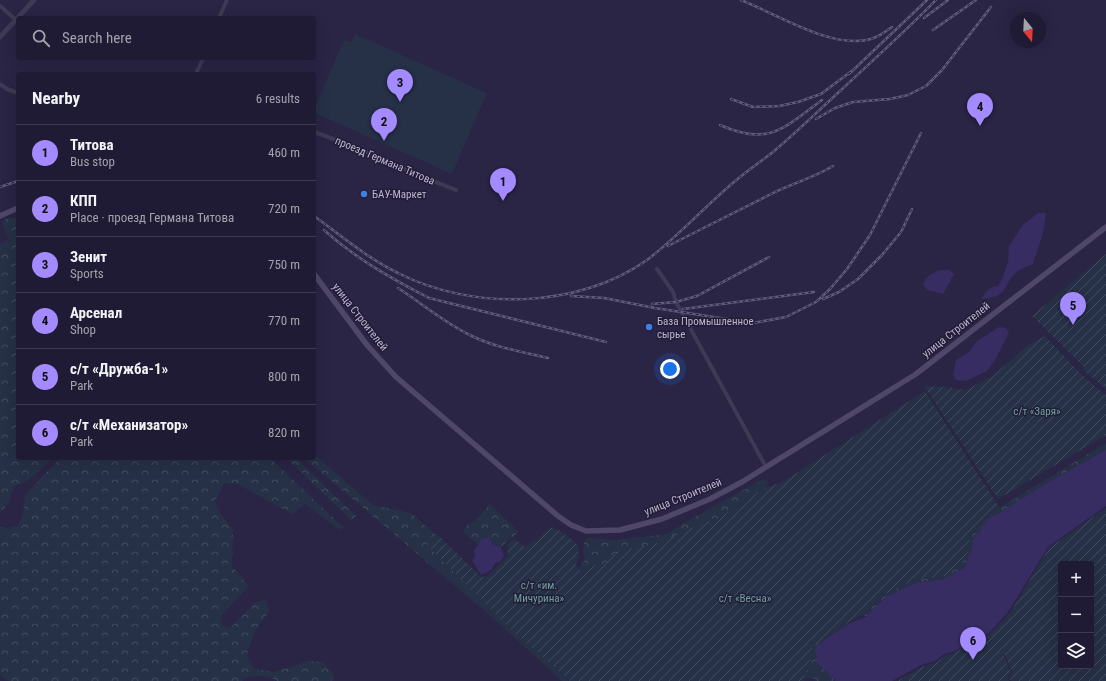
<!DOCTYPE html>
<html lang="en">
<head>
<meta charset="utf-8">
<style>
  :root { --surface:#201b34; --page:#28243c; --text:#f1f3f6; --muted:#a2a1ac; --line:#3d394f; --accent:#a38aff }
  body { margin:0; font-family:"Roboto Condensed",sans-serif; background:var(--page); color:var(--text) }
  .controls { position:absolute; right:12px; bottom:12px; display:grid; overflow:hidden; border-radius:4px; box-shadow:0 4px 16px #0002 }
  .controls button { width:36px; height:36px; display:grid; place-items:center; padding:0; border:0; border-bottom:1px solid var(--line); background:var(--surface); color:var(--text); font:20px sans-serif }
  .compass { position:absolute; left:1010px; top:12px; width:36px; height:36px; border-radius:50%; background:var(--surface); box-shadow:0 4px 16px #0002; rotate:162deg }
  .you { position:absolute; left:670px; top:369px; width:14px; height:14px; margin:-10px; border:3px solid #fff; border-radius:50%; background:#1a73e8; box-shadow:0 0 0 6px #1a73e833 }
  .badge { display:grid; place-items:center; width:26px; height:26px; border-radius:50%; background:var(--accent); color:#111; font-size:13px; font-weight:700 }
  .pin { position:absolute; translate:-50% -33px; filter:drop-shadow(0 1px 2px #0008) }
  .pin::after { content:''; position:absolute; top:21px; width:14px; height:12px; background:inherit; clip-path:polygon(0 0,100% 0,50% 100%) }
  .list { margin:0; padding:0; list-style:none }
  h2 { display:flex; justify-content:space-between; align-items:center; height:52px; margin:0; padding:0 16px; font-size:17px }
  h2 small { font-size:13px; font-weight:400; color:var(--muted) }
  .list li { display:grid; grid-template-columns:26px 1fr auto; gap:12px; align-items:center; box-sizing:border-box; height:56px; padding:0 16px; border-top:1px solid var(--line) }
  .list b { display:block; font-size:15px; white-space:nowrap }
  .list p { margin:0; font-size:13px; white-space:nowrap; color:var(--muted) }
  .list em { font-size:13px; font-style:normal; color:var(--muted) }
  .icon { flex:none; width:22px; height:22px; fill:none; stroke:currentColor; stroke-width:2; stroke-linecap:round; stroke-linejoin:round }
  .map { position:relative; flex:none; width:1106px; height:681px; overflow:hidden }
  .search { position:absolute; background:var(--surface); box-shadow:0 4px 16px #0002; left:16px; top:16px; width:300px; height:44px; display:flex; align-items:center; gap:10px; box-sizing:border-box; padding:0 14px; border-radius:4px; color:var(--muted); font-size:15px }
  .panel { position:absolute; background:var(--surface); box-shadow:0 4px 16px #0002; left:16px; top:72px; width:300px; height:388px; border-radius:4px }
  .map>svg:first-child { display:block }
  .forest { fill:url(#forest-crowns) }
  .garden { fill:url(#garden-furrows); fill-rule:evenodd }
  .pitch { fill:#263046 }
  .water { fill:#372d63 }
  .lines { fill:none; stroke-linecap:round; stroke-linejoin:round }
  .minor { stroke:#3e3954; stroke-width:4 }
  .tertiary { stroke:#3e3954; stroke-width:5 }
  .secondary { stroke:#4e4768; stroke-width:5.5 }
  .rail-casing { stroke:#615b7c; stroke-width:2.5 }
  .rail { stroke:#231d3a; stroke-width:1; stroke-dasharray:3; stroke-linecap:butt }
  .shop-dot { fill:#3f7fe0; stroke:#231d3a; stroke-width:1.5 }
  .labels { text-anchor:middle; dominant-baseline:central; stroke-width:3; stroke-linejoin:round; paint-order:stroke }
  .street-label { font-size:11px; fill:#bbb6ce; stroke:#231d3a }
  .poi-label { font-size:11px; fill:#bbb6ce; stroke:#231d3a; text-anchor:start }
  .park-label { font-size:11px; fill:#6ba198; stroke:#231d3a }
</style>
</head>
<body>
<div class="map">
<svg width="1106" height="681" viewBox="0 0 1106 681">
  <defs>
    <pattern id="forest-crowns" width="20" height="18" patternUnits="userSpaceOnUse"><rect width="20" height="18" fill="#263046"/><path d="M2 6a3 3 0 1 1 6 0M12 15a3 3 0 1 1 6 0" fill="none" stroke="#444c60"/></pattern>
    <pattern id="garden-furrows" width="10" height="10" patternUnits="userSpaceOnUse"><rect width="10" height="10" fill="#263046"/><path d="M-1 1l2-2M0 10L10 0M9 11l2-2" fill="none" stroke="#444c60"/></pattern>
  </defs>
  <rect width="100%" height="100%" fill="#2a2445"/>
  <path class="forest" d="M7,218h11v240h34c-11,11 -22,24 -38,28l-5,16 -9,11v-269l9,-5 -5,-9 -2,-8z
    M1106,443v7l-56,31 -51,32c-17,6 -14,16 -26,26l-1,10 -8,19 -20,11 -28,4 -29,13 -21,21 -2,-2 21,-21 29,-14 30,-4 25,-27 1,-10 9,-15 10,-10z
    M314,454l59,51 38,8 25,22 47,46 7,24 79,76h-7l-76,-69 -182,-154h10z
    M60,458h210l73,69 -4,3 -34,-26 -13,10 -54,-30 -14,-1 -9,19 6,12 12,16 -1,36 17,20 -29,31 2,8 8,3 27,-27 9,-1 3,12 -14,19 -8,23 6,14 21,4 34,-11 15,1 11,13 -2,6h-55c-11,-7 -22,-5 -34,-3v3h-235l-8,-6v-148l8,1 10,-2 5,-12 2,-19z
    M286,458h10l60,58 -5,4z
    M763,479l6,3 -3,5 -51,34h-8l-93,59 -20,-15 -13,8 -3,-5 7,-8c-2,-8 -4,-15 2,-22l30,2 49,-6 27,-16z
    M490,504l29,28 -18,15 -8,-2 -4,-8 -7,2 -4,6 -15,-13 5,-8 7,-3z
    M847,623h3l-21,14 1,38 6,6h-21l1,-2 -11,-1 -1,3h-3l9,-15 2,-19z"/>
  <path class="garden" d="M1106,254v135l-23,-19 1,-3 -52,-51z
    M1045,336l38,40 23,19v40l-108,64 -74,-113 21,1 21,3 28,-15 35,-31z
    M925,391l74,116 -10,7 -10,10 -9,15 -1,10 -8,17 -17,10 -30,4 -29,14 -21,20 -17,9 -35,24 -2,19 -9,15h-231l-68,-60 -75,-76 10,-11 44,43 6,-1 21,-20 -1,-12 7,-6 11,9 9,-7 2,1c4,-4 7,-9 12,-12 8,-6 23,11 30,16l1,13 -3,6 5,9 13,-8 11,-1 14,-13 39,-8 49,-22h8l51,-34 15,-4z
    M1106,508v173h-95l-2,-4 4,-4 -9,-19h-1l8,19 -3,4 1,4h-112l24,-14 15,-4 9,-7 11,-4 34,-18 19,-20 40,-66zM1061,564h30v102h-30z"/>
  <path class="pitch" d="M355,34l132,59 -35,81 -138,-61v-4l30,-69 7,3z"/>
  <path class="water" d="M1038,213h8l-3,20 -10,31c-5,2 -10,4 -15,7 -16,13 -8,26 -36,28 3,-8 7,-12 16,-13l5,-9 5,-15 1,-16 13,-20z
    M941,270h8l5,4 -11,20 -16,-4 -4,-6c4,-9 9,-11 18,-14z
    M999,327l7,1 3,5 -14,27 -8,11 -21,10 -10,-1 -3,-5 3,-15 13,-8 8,-11z
    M1106,450v56l-58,41 -40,65 -19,21 -34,18 -11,3 -9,7 -14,4 -29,16h-56l-19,-18 -2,-16 14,-10 21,-14 16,-6 21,-21 29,-13 28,-4 20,-11 8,-19 1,-10c12,-10 9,-20 26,-26l51,-32z
    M489,537l4,8 8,2 3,9 -4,6h-4l-5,8 -10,5 -9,-15 3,-3 -1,-7 8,-11z"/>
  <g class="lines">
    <path class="minor" d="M0,6l15,13
      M219,18l8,-18
      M196,74l7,-16
      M0,84l7,5 11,4
      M314,132c48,16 94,40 142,58
      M657,269l16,23 3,10 90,165"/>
    <path class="tertiary" d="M0,37l34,-37"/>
    <path class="secondary" d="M0,216l18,-8
      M314,274l53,71 29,32 162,139 13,9 15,6 34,-1 42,-11 48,-20 32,-17 174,-108 190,-147"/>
    <defs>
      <path id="rail" d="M741,0c36,14 91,50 130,39 8,-2 14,-7 21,-12
        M924,18l24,-18
        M933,30l43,-30
        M849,74l78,-74
        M731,99l22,8 26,-1 19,-4 23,-8 32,-24
        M816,119l19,-11 18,-6 37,-3 18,-4 18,-9 16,-16 49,-63
        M720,125c49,22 64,3 102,-25
        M0,187l18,-6
        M314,216c28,20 53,42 84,57 74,38 180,36 249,-13 31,-23 57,-53 87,-78 13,-11 26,-20 39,-30 23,-19 45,-41 67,-61 32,-30 65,-59 96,-91
        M324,230c31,28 68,49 105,68l177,44
        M668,246c36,-18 71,-36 107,-54 19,-9 40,-15 58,-26
        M398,288c25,16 49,37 76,49 23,11 50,15 74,21
        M571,296l33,2 51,10 98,15 33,-6 30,-15 14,-13 17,-20 23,-34 51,-102
        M823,299l16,-7 19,-13 24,-24 19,-23 11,-23
        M652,304l24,-2 21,-6 72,-39
        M683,309l131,-17"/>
    </defs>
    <use href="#rail" class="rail-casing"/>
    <use href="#rail" class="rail"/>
  </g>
  <g class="shop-dot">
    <circle cx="364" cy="194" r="4"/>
    <circle cx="649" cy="327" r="4"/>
  </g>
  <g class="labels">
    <g class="street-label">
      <text transform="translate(385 161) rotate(23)">проезд Германа Титова</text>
      <text transform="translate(360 317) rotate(52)">улица Строителей</text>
      <text transform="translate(956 330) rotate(-38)">улица Строителей</text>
      <text transform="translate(683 497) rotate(-22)">улица Строителей</text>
    </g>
    <g class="poi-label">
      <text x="372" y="194">БАУ-Маркет</text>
      <text x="657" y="321">База Промышленное<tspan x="657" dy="13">сырье</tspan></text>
    </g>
    <g class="park-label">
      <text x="1037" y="411">с/т «Заря»</text>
      <text x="539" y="585">с/т «им.<tspan x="539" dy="13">Мичурина»</tspan></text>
      <text x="745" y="598">с/т «Весна»</text>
    </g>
  </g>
</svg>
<div class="controls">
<button>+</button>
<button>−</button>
<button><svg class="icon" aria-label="layers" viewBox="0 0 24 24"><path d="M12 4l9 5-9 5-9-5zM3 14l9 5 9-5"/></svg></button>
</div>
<svg class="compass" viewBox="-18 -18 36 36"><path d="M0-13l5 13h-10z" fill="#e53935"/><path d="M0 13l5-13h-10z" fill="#a2a1ac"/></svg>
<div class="you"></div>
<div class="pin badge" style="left:503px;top:201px">1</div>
<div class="pin badge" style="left:384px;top:141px">2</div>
<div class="pin badge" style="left:400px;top:102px">3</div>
<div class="pin badge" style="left:980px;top:126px">4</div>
<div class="pin badge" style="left:1073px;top:325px">5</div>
<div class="pin badge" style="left:973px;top:660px">6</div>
<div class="search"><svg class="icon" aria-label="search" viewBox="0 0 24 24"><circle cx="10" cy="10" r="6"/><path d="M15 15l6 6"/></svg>Search here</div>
<section class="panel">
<h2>Nearby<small>6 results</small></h2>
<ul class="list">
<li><span class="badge">1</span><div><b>Титова</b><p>Bus stop</p></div><em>460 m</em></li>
<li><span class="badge">2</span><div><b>КПП</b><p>Place · проезд Германа Титова</p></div><em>720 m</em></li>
<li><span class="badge">3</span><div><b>Зенит</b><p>Sports</p></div><em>750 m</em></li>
<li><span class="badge">4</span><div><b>Арсенал</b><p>Shop</p></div><em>770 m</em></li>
<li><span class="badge">5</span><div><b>с/т «Дружба-1»</b><p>Park</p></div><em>800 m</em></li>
<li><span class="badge">6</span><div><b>с/т «Механизатор»</b><p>Park</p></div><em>820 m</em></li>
</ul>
</section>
</div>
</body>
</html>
